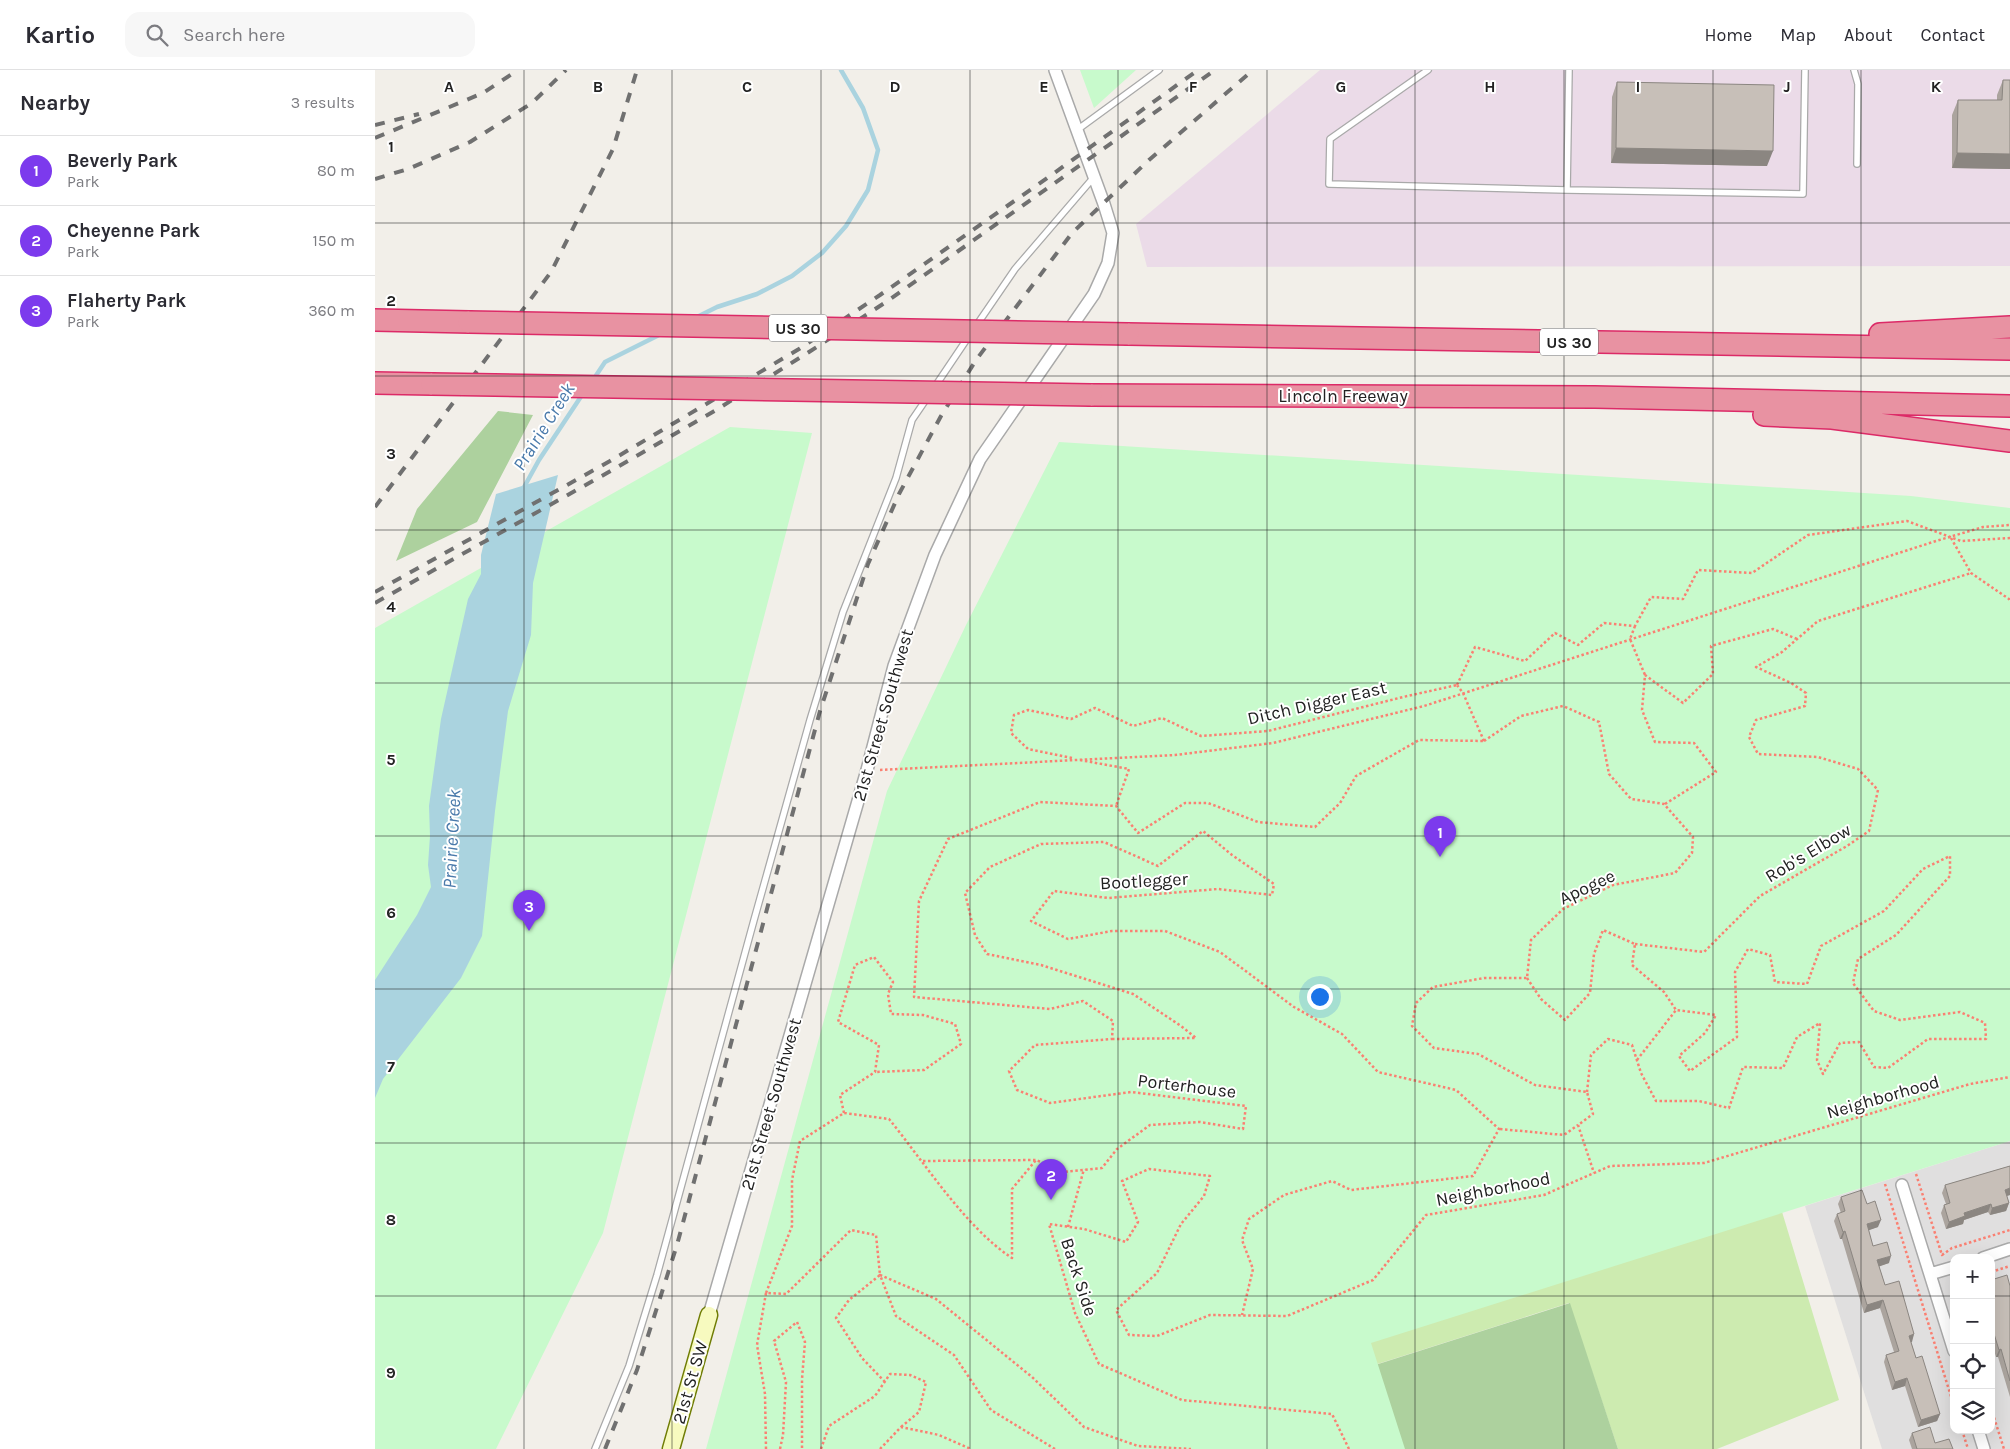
<!DOCTYPE html>
<html lang="en">
<head>
<meta charset="utf-8">
<style>
  :root { --surface:#fff; --page:#f7f7f7; --text:#2b2b33; --muted:#7c7c81; --line:#e1e1e2; --accent:#7c3aed }
  body { margin:0; font-family:Karla,sans-serif; background:var(--page); color:var(--text) }
  .controls { position:absolute; right:15px; bottom:15px; display:grid; overflow:hidden; border-radius:10px; box-shadow:0 5px 20px #0002 }
  .controls button { width:45px; height:45px; display:grid; place-items:center; padding:0; border:0; border-bottom:1px solid var(--line); background:var(--surface); color:var(--text); font:25px sans-serif }
  .you { position:absolute; left:944px; top:926px; width:18px; height:18px; margin:-12px; border:4px solid #fff; border-radius:50%; background:#1a73e8; box-shadow:0 0 0 8px #1a73e833 }
  .badge { display:grid; place-items:center; width:32px; height:32px; border-radius:50%; background:var(--accent); color:#fff; font-size:16px; font-weight:700 }
  .pin { position:absolute; translate:-50% -41px; filter:drop-shadow(0 1px 2px #0008) }
  .pin::after { content:''; position:absolute; top:26px; width:18px; height:15px; background:inherit; clip-path:polygon(0 0,100% 0,50% 100%) }
  .list { margin:0; padding:0; list-style:none }
  h2 { display:flex; justify-content:space-between; align-items:center; height:65px; margin:0; padding:0 20px; font-size:21px }
  h2 small { font-size:16px; font-weight:400; color:var(--muted) }
  .list li { display:grid; grid-template-columns:32px 1fr auto; gap:15px; align-items:center; box-sizing:border-box; height:70px; padding:0 20px; border-top:1px solid var(--line) }
  .list b { display:block; font-size:19px; white-space:nowrap }
  .list p { margin:0; font-size:16px; white-space:nowrap; color:var(--muted) }
  .list em { font-size:16px; font-style:normal; color:var(--muted) }
  .icon { flex:none; width:28px; height:28px; fill:none; stroke:currentColor; stroke-width:2; stroke-linecap:round; stroke-linejoin:round }
  .map { position:relative; flex:none; width:1635px; height:1379px; overflow:hidden }
  header { display:flex; align-items:center; gap:30px; box-sizing:border-box; height:70px; padding:0 25px; background:var(--surface); border-bottom:1px solid var(--line) }
  header strong { font-size:24px }
  nav { display:flex; gap:28px; margin-inline-start:auto; font-size:18px }
  .search { width:350px; height:45px; background:var(--page); display:flex; align-items:center; gap:12px; box-sizing:border-box; padding:0 18px; border-radius:15px; color:var(--muted); font-size:19px }
  main { display:flex }
  aside { flex:1; background:var(--surface) }
  .map>svg:first-child { display:block }
  .residential { fill:#e0dfdf; fill-rule:evenodd }
  .industrial { fill:#ebdbe8 }
  .grass { fill:#cdebb0 }
  .forest { fill:#add19e }
  .park { fill:#c8facc }
  .water { fill:#aad3df }
  .lines { fill:none; stroke-linecap:round; stroke-linejoin:round }
  .stream { stroke:#aad3df; stroke-width:4.5 }
  .lane-casing { stroke:#a9a9a9; stroke-width:8 }
  .street-casing { stroke:#a9a9a9; stroke-width:14 }
  .secondary-casing { stroke:#707d05; stroke-width:19 }
  .highway-casing { stroke:#dc2a67; stroke-width:24 }
  .path { stroke:#fa8072; stroke-width:2.5; stroke-dasharray:2.5 2.5; stroke-linecap:butt }
  .lane { stroke:#fff; stroke-width:5.5 }
  .street { stroke:#fff; stroke-width:11 }
  .secondary { stroke:#f7fabf; stroke-width:16 }
  .highway { stroke:#e892a2; stroke-width:21 }
  .rail { stroke:#707070; stroke-width:4; stroke-dasharray:10 10; stroke-linecap:butt }
  .highway-bridge-casing { stroke:#dc2a67; stroke-width:24; stroke-linecap:butt }
  .highway-bridge { stroke:#e892a2; stroke-width:21 }
  .wall { fill:#aba49e }
  .shaded-wall { fill:#8b8681 }
  .building { fill:#c7bfb8; stroke:#8b8681 }
  .grid { fill:none; stroke:#222; stroke-width:1; stroke-opacity:0.55 }
  .labels { text-anchor:middle; dominant-baseline:central; stroke-width:4; stroke-linejoin:round; paint-order:stroke }
  .shield { fill:#fff; stroke:#646464; stroke-width:1 }
  .shield-label { font-size:16px; font-weight:bold; fill:#222 }
  .street-label { font-size:18px; fill:#222; stroke:#fff }
  .water-label { font-size:19px; font-style:italic; fill:#4a7aab; stroke:#fff }
  .grid-label { font-size:16px; text-anchor:middle; font-weight:bold; fill:#222; stroke:#fff; stroke-width:4; stroke-linejoin:round; paint-order:stroke }
</style>
</head>
<body>
<header>
<strong>Kartio</strong>
<div class="search"><svg class="icon" aria-label="search" viewBox="0 0 24 24"><circle cx="10" cy="10" r="6"/><path d="M15 15l6 6"/></svg>Search here</div>
<nav><a>Home</a><a>Map</a><a>About</a><a>Contact</a></nav>
</header>
<main>
<aside>
<h2>Nearby<small>3 results</small></h2>
<ul class="list">
<li><span class="badge">1</span><div><b>Beverly Park</b><p>Park</p></div><em>80 m</em></li>
<li><span class="badge">2</span><div><b>Cheyenne Park</b><p>Park</p></div><em>150 m</em></li>
<li><span class="badge">3</span><div><b>Flaherty Park</b><p>Park</p></div><em>360 m</em></li>
</ul>
</aside>
<div class="map">
<svg width="1635" height="1379" viewBox="0 0 1635 1379">
  <rect width="100%" height="100%" fill="#f2efe9"/>
  <path class="residential" d="M1635,1071v308h-128l-77,-243zM1579,1188h37v172h-37z"/>
  <path class="industrial" d="M945,0h690v196l-863,1 -11,-43z"/>
  <path class="grass" d="M1398,1112l66,218 -122,49h-99l-49,-146 -458,146h-197z"/>
  <path class="forest" d="M123,341l35,4 -56,107 -81,39 21,-52z
    M1195,1233l48,146h-507z"/>
  <path class="park" d="M705,0h56l-42,38z
    M355,357l82,6 -209,800 -107,216h-121v-821z
    M684,372l852,54 99,12v633l-639,202 34,106h-699l181,-658 79,-166z"/>
  <path class="water" d="M183,405l-25,108 -2,52 -23,76 -13,100 -13,125 -21,42 -78,101 -8,19v-118l42,-65 14,-28 -3,-22 2,-29 -1,-30 12,-87 27,-120 13,-25v-19l15,-61z"/>
  <g class="lines">
    <path class="stream" d="M320,248l22,-11 40,-13 35,-18 30,-23 24,-27 22,-36 10,-40 -15,-42 -22,-38
      M218,310l12,-18 56,-28
      M148,419l16,-29 45,-68"/>
    <defs>
      <path id="lane" d="M1053,0l-98,69 -1,45 238,6
        M1194,0l-2,120 236,4 2,-124
        M1479,0l4,14 -1,80
        M702,60l82,-60
        M601,256l39,-57 79,-92
        M559,318l35,-52
        M220,1379l34,-83 28,-91 97,-355 56,-200 33,-108 53,-134 16,-58 15,-22"/>
      <path id="street" d="M1527,1115l52,166
        M1608,1188l27,-9
        M1555,1204l24,-7
        M334,1245l158,-545 27,-104 41,-111 45,-96 114,-165 14,-31 5,-30 -9,-29 -49,-134
        M1603,1360l6,19"/>
      <path id="secondary" d="M296,1379l38,-134"/>
      <path id="highway" d="M0,250l94,2
        M753,264l882,15
        M1505,264l130,-7
        M0,313l57,1
        M716,325l504,2 415,9
        M1389,345l68,3 178,23"/>
    </defs>
    <use href="#lane" class="lane-casing"/>
    <use href="#street" class="street-casing"/>
    <use href="#secondary" class="secondary-casing"/>
    <use href="#highway" class="highway-casing"/>
    <path class="path" d="M1576,468l20,35 38,26 1,3
      M1260,556l-5,13 15,36
      M1082,615l18,-38 50,14 30,-28 23,12 26,-22 31,3 16,-29 32,2 15,-29 54,3 56,-38 99,-14 54,20 49,-3
      M1082,615l6,8 21,48
      M1109,671l37,-25 42,-10 36,16 10,52 22,25 33,5 29,33 -1,16 -17,20 -62,12 -50,24 -32,31 -4,38h-43l-51,9 -17,16 -4,23 22,22 44,6 57,31 52,7 6,22 -15,11 16,48
      M697,688l-44,-9 -17,-16 3,-18 14,-5 43,9 24,-11 38,18 29,-8 39,18 67,-5 135,-34 54,-12
      M705,690l49,9 -13,37
      M505,700l295,-15 98,-12 151,-37 512,-165 47,-14 27,-2
      M1290,734l51,-32 -22,-29 -39,-1 -13,-32 3,-35 38,28 30,-29 -2,-28 62,-17 24,10
      M1260,874l69,8 56,-56 87,-50 22,-15 9,-41 -20,-21 -40,-12 -60,-3 -9,-17 7,-17 49,-14 1,-13 -15,-10 -35,-16 26,-15 36,-31 153,-48
      M1152,908l14,21 24,21 25,-27 4,-39 9,-24 32,14 -3,21 32,27 12,18 40,5 -11,18 -26,23 11,15 47,-34 -2,-65 13,-23 22,6 5,27 32,2 14,-38 63,-35 39,-42 27,-13v20l-54,59 -38,24 -5,24 21,28 26,9 60,-8 25,11 1,16h-58l-40,29 -14,-1 -15,-25 -19,1 -17,31 -6,-14 3,-37 -23,14 -14,31 -40,-1 -14,41 -30,-7h-43l-15,-28 -9,-28 -24,-6 -17,16 -4,37
      M737,969l84,-1 -15,-12 -48,-32 -92,-29 -54,-11 -12,-19 -10,-42 25,-26 51,-23 63,-2 54,24 45,-35 29,24 42,29 -2,11 -54,-6 -110,9 -54,-7 -23,30 37,18 44,-8h53l55,21 74,55 48,27 36,38 78,18 43,39 -26,47 -122,14 -19,-9 -48,14 -35,24 -7,21 11,29 -11,46
      M1262,990l39,-50
      M469,1043l-4,-18 35,-23 4,-27 -41,-23 17,-57 19,-8 19,25 -5,12 3,20 32,1 32,9 6,20 -37,26 -49,2
      M1125,1059l64,6 14,-10
      M548,1091l113,-1
      M1541,1104l26,81 10,-7 58,-18
      M1510,1114l69,222
      M693,1157l16,-58
      M1616,1202l19,-6
      M1579,1214h-2l2,7
      M391,1223l-9,52 8,49 1,55
      M510,1312l-23,-24 -26,-40 13,-18 31,-25 -4,-40 -25,-5 -65,64 -20,-1 26,-67v-46l8,-39 44,-28 45,6c36,44 76,108 123,139v-69l24,-29 28,12 38,-4 15,-19 33,-24 50,-3 43,7 3,-23 -115,-14 -81,11 -33,-13 -8,-19 26,-26 77,-6 1,-18 -30,-20 -33,8 -136,-12 5,-96 29,-62 92,-37 76,4 22,27 47,-30h23l50,19 57,5 25,-24 16,-27 63,-36 65,1
      M1616,1338l13,41
      M1587,1360l6,19
      M405,1379l3,-14 3,-53 -12,-41 23,-19 8,20 -3,37v70
      M446,1379l8,-23 46,-30 15,-22 20,1 16,7 -7,30 -18,15
      M505,1379l21,-22 38,8 32,14
      M680,1379l-64,-39 -37,-55 -58,-39 -16,-41 56,24 96,78 52,50 54,19 53,3
      M974,1379l-17,-35 -150,-14 -83,-36 -24,-51 -26,-89 35,5 42,13 12,-20 -16,-41 27,-12 61,7 -6,20 -23,28 -24,49 -41,37 13,25 28,1 53,-21 77,1 86,-36 53,-65 118,-20 66,-29 94,-3 266,-79 40,-7"/>
    <use href="#lane" class="lane"/>
    <use href="#street" class="street"/>
    <use href="#secondary" class="secondary"/>
    <use href="#highway" class="highway"/>
    <path class="rail" d="M0,55l44,-11
      M0,68l108,-45 35,-23
      M0,109l33,-10 62,-27 62,-39 34,-33
      M0,437l176,-235 62,-123 24,-79
      M0,522l235,-131 189,-112 81,-54 170,-119 148,-106
      M0,533l232,-130 109,-63 93,-58 77,-50 329,-232
      M230,1379l32,-79 40,-125 143,-534 48,-147 31,-70 42,-78 35,-56 96,-127 77,-73 104,-90"/>
    <defs>
      <path id="highway-bridge" d="M94,252l659,12
        M57,314l659,11"/>
    </defs>
    <use href="#highway-bridge" class="highway-bridge-casing"/>
    <use href="#highway-bridge" class="highway-bridge"/>
  </g>
  <path class="wall" d="M1628,10h7v89l-58,-1v-53l6,-15h39v-5z
    M1242,12l150,84 -156,-3 1,-66z
    M1635,1096v29l-3,1 2,7 -3,8 -16,4 -2,-3 -24,8 -1,4 -17,5 -5,-16 3,-8 2,-1 -4,-11 3,-8z
    M1466,1127l26,7 11,23 -10,3 5,16 16,17 -10,3 6,19 29,49 -3,8 5,16 24,56 -3,7 -19,6 -13,-41 -13,4 -8,-28 2,-7 8,-3 -14,-44 -16,5 -22,-74h-2l-6,-18 3,-7 4,-1 -3,-9z
    M1616,1210l19,6v111l-12,-40h-2l-5,-16z
    M1537,1363l23,10 18,6h-41l-3,-9z"/>
  <path class="shaded-wall" d="M1241,78l157,3 -6,15 -156,-3z
    M1582,83l53,1v15l-58,-1z
    M1635,1118v7l-8,2 3,-7z
    M1634,1133l-3,8 -16,4 2,-7z
    M1616,1134l-3,8 -24,8 -1,4 -17,5 3,-7 15,-9z
    M1506,1150l-3,7 -14,5 3,-8z
    M1470,1161l-3,8h-2l3,-7z
    M1516,1186l-2,7 -14,5 2,-8z
    M1508,1230l-3,8 -16,5 3,-8z
    M1539,1264l-2,8 -6,2 3,-8z
    M1626,1279l-3,8h-2l3,-7z
    M1532,1308l-2,8 -13,4 3,-8z
    M1565,1344l-3,7 -19,6 3,-7z"/>
  <path class="building" d="M1628,10h7v74l-53,-1 1,-53h44z
    M1242,12l157,3 -1,66 -157,-3z
    M1635,1096v22l-5,2 4,13 -17,5 -1,-4 -27,9 1,3 -16,6 -5,-17 6,-2 -5,-18z
    M1487,1120l5,14 8,-3 6,19 -14,4 6,22 14,-4 4,14 -14,4 8,25 14,-4 15,53 -5,2 7,22 6,-2 18,58 -19,6 -14,-42 -12,4 -9,-27 13,-4 -16,-51 -16,5 -22,-74 -2,1 -6,-18 8,-3 -4,-14z
    M1632,1205l3,11v95l-9,-32 -2,1 -8,-26v-44z
    M1555,1357l5,16 14,-4 4,10h-36l-5,-16z"/>
  <path class="grid" d="M149,0v1379M297,0v1379M446,0v1379M595,0v1379M743,0v1379M892,0v1379M1040,0v1379M1189,0v1379M1338,0v1379M1486,0v1379M0,153h1635M0,306h1635M0,460h1635M0,613h1635M0,766h1635M0,919h1635M0,1073h1635M0,1226h1579M1616,1226h19"/>
  <g class="labels">
    <g class="shield">
      <rect x="394" y="244.5" width="58" height="27" rx="4"/>
      <rect x="1165" y="258.5" width="58" height="27" rx="4"/>
    </g>
    <g class="shield-label">
      <text x="423" y="258">US 30</text>
      <text x="1194" y="272">US 30</text>
    </g>
    <g class="street-label">
      <text x="968" y="326">Lincoln Freeway</text>
      <text transform="translate(942 633) rotate(-13)">Ditch Digger East</text>
      <text transform="translate(508 645) rotate(-74)">21st Street Southwest</text>
      <text transform="translate(1433 783) rotate(-31)">Rob's Elbow</text>
      <text transform="translate(769 811) rotate(-3)">Bootlegger</text>
      <text transform="translate(1212 817) rotate(-25)">Apogee</text>
      <text transform="translate(812 1016) rotate(7)">Porterhouse</text>
      <text transform="translate(1508 1027) rotate(-16)">Neighborhood</text>
      <text transform="translate(396 1034) rotate(-74)">21st Street Southwest</text>
      <text transform="translate(1118 1119) rotate(-11)">Neighborhood</text>
      <text transform="translate(704 1207) rotate(72)">Back Side</text>
      <text transform="translate(315 1312) rotate(-74)">21st St SW</text>
    </g>
    <g class="water-label">
      <text transform="translate(169 357) rotate(-58)">Prairie Creek</text>
      <text transform="translate(77 769) rotate(-87)">Prairie Creek</text>
    </g>
  </g>
  <g class="grid-label">
    <text x="74" y="22">A</text>
    <text x="223" y="22">B</text>
    <text x="372" y="22">C</text>
    <text x="520" y="22">D</text>
    <text x="669" y="22">E</text>
    <text x="818" y="22">F</text>
    <text x="966" y="22">G</text>
    <text x="1115" y="22">H</text>
    <text x="1263" y="22">I</text>
    <text x="1412" y="22">J</text>
    <text x="1561" y="22">K</text>
    <text x="16" y="82">1</text>
    <text x="16" y="236">2</text>
    <text x="16" y="389">3</text>
    <text x="16" y="542">4</text>
    <text x="16" y="695">5</text>
    <text x="16" y="848">6</text>
    <text x="16" y="1002">7</text>
    <text x="16" y="1155">8</text>
    <text x="16" y="1308">9</text>
  </g>
</svg>
<div class="controls">
<button>+</button>
<button>−</button>
<button><svg class="icon" aria-label="locate" viewBox="0 0 24 24"><circle cx="12" cy="12" r="6"/><path d="M12 2v4M12 18v4M2 12h4M18 12h4"/></svg></button>
<button><svg class="icon" aria-label="layers" viewBox="0 0 24 24"><path d="M12 4l9 5-9 5-9-5zM3 14l9 5 9-5"/></svg></button>
</div>
<div class="you"></div>
<div class="pin badge" style="left:1065px;top:787px">1</div>
<div class="pin badge" style="left:676px;top:1130px">2</div>
<div class="pin badge" style="left:154px;top:861px">3</div>
</div>
</main>
</body>
</html>
